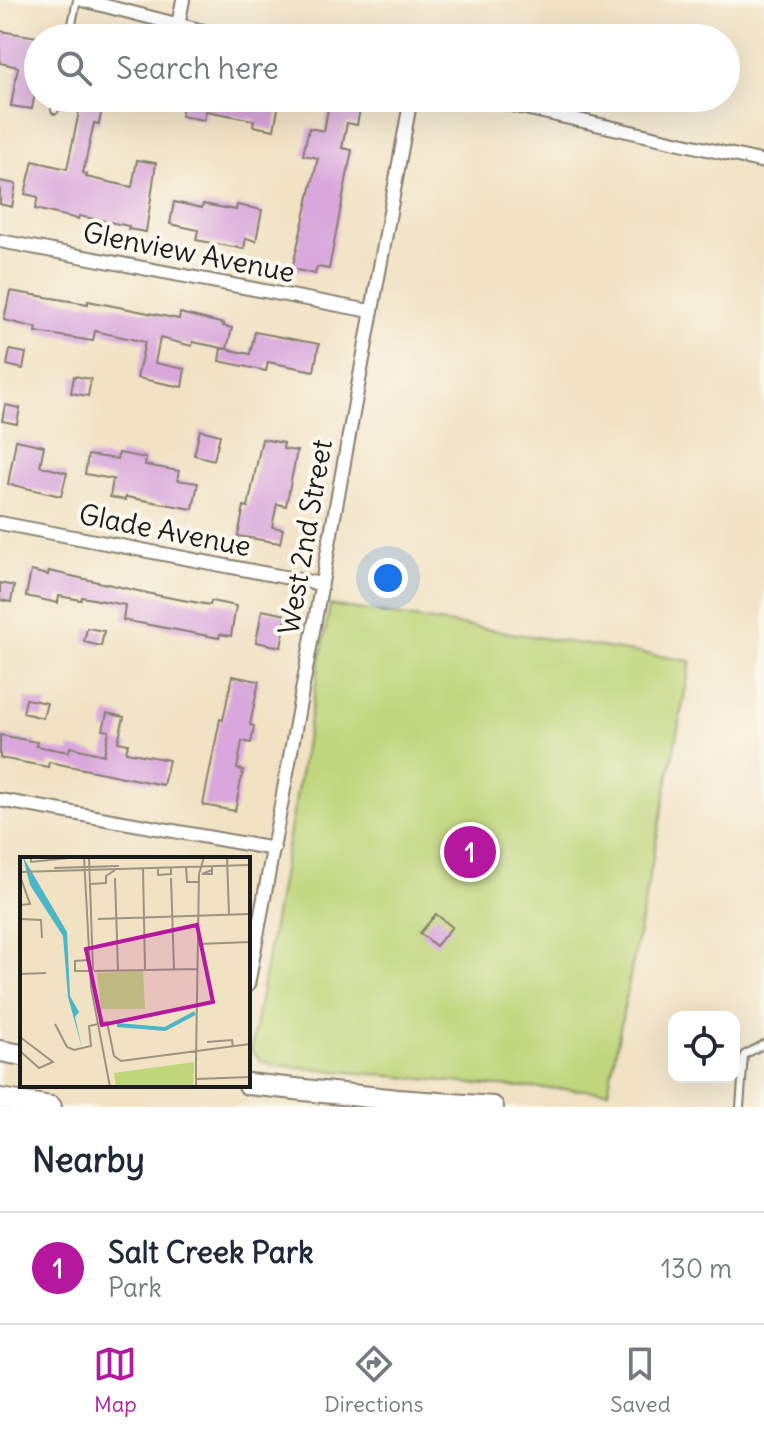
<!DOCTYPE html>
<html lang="en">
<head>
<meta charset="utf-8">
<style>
  :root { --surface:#fff; --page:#f2f2f3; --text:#1f2937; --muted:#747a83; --line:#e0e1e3; --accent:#b5179e }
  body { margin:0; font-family:Delius,sans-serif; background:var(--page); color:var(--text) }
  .controls { position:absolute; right:24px; bottom:24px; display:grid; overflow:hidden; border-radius:16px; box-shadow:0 8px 32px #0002 }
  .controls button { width:72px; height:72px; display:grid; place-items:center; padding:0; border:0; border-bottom:2px solid var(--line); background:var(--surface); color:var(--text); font:40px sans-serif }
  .you { position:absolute; left:388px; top:578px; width:28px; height:28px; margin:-20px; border:6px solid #fff; border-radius:50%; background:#1a73e8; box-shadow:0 0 0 12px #1a73e833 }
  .badge { display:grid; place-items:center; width:52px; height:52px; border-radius:50%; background:var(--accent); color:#fff; font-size:26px; font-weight:700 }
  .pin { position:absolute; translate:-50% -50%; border:4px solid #fff; box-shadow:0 2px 8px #0006 }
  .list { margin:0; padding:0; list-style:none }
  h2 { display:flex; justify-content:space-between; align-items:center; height:104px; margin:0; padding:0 32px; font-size:34px }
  h2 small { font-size:26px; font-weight:400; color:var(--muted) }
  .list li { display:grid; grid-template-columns:52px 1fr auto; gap:24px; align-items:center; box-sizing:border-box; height:112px; padding:0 32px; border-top:2px solid var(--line) }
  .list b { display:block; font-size:30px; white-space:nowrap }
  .list p { margin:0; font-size:26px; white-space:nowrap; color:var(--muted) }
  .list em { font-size:26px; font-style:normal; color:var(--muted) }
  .icon { flex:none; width:44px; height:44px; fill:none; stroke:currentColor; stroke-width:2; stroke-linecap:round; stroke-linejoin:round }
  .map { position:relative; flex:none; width:764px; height:1107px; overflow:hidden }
  .search { position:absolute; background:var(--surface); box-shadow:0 8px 32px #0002; left:24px; right:24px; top:24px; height:88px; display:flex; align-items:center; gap:20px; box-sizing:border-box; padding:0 28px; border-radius:44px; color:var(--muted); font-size:30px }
  .sheet { height:216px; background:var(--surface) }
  nav { display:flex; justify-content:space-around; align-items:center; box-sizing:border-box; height:112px; border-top:2px solid var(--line); background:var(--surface); font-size:22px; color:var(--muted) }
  nav a { display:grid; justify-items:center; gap:4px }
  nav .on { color:var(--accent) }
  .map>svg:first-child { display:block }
  .green { fill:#c0d67b; stroke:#6e794c; stroke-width:2 }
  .building { fill:#d9a7dc }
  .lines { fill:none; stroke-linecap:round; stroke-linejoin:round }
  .service-casing { stroke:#867f70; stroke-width:10 }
  .minor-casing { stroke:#867f70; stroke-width:16 }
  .trunk-casing { stroke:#867f70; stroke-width:24 }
  .service { stroke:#fff; stroke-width:6 }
  .minor { stroke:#fff; stroke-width:12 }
  .trunk { stroke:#fff; stroke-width:20 }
  .labels { text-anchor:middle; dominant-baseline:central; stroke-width:8; stroke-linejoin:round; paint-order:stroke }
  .street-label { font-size:28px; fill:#1c1c1c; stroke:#fbf7ec }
  .inset-river { fill:none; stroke:#4ab6c6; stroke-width:4 }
  .inset-road { fill:none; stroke:#9c9381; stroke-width:2 }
  .view { fill:#b5179e; fill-opacity:0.15; stroke:#b5179e; stroke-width:4 }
  .inset-edge { fill:none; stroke:#1c1c1c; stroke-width:4 }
</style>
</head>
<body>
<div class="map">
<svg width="764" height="1107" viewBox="0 0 764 1107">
  <rect width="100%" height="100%" fill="#fbf7ec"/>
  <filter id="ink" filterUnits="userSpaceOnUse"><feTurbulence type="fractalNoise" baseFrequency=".0125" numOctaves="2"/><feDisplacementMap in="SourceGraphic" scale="16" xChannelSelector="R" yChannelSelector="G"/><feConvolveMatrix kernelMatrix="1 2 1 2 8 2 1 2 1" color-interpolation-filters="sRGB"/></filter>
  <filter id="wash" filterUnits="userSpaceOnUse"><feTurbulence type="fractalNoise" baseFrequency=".006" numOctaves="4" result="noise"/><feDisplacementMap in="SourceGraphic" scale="32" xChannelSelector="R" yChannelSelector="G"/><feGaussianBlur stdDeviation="1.8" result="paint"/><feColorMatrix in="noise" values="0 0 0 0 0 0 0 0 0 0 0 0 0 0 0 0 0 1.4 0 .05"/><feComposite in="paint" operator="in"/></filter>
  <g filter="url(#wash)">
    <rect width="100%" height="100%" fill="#f1e2c4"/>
    <path class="green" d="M330,605l361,56 -83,430 -112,-5 -221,-21 -12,-3 -12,-11z"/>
    <g id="blocks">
      <path class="building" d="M0,31l38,6v39l-6,33 -21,-3 7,-39 -18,-4z
        M82,98h22l-5,26 -5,-1 -11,50 4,1 -1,3 46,10 5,-27 19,3 -10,69 -18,-3 1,-3 -50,-10 -1,3 -43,-10 3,-12 -13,-3 8,-33 34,8z
        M184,98h96l-6,32 -21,-4 1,-6 -48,-9 -2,9 -23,-4z
        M330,98l32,1 -5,26 -10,-2 -5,25 10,2 -23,119 -12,-2 -2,7 -23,-5 26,-111 -15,-3 6,-27 15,3z
        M0,181l16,3 -4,23 -12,-3z
        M174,202l28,6 1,-4 33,6 1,-5 25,5 -6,31 -10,-3 -2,11 -48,-9 2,-10 -28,-6z
        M10,291l78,13v-3l91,18 1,-6 44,11 -1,2 9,2 -5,21 -34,-7 -1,4 -32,-8 -5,25 30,6 -3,18 -45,-9 8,-36 -50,-11 -2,10 -57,-9 1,-4 -33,-8z
        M255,332l64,12 -5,27 -46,-9 -2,9 -47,-10 2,-13 29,6z
        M10,350l16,3 -3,16 -16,-4z
        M74,376l17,3 -3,17 -17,-3z
        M5,405l15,3 -3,16 -15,-3z
        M200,430l20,5 -6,25 -20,-5z
        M262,439l22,4 -1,6 14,2 -11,55 -9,-2 -5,23 11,2 -3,14 -42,-7 6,-30 4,1z
        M16,440l28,6 -4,20 27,7 -6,23 -53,-12z
        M119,453l27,5 -1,7 34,6 -2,9 21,3 -5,26 -67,-12 -1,3 -15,-3 3,-18 -28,-5 3,-19 29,4z
        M31,571l17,4 1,-4 107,24 54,10 1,-4 25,5 -5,30 -11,-2 -1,4 -96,-18 2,-15 -43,-8 -1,3 -22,-4 -1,7 -32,-7z
        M0,583l14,3 -3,16 -11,-2z
        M262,610l25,5 -6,32 -25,-5z
        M87,628l17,3 -3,15 -17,-4z
        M232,676l27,5 -9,44 4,1 -3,17 -9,-2 -5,28 6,1 -8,41 -32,-6 17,-86 3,1z
        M26,699l21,4 -4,15 -20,-5z
        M107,713l17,4 -6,25 10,2 -2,8 43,8 -6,25 -114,-23 -1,5 -48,-9v-23l37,7 -1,4 33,6 1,-5 34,8 5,-24 -6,-1z
        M436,914l16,13 -16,19 -16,-13z"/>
    </g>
  </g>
  <g filter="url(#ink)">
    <use href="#blocks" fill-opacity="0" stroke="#867f70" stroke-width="2"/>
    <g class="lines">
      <defs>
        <path id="service" d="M69,38l8,-38
          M55,110l2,-12
          M740,1107l4,-52 20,-11"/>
        <path id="minor" d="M82,0l149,38
          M178,25l5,-25
          M481,98l283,64
          M0,241l370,70
          M0,523l321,61
          M0,800l274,49
          M248,985l163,-887"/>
        <path id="trunk" d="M0,1051l22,4
          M248,1084l150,16 95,7
          M0,1099l51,8"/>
      </defs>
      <use href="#service" class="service-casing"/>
      <use href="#minor" class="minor-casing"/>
      <use href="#trunk" class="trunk-casing"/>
      <use href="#service" class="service"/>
      <use href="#minor" class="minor"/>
      <use href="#trunk" class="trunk"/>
    </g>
  </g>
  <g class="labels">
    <g class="street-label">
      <text transform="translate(189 252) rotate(11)">Glenview Avenue</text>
      <text transform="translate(165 530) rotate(11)">Glade Avenue</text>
      <text transform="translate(305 537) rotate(-80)">West 2nd Street</text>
    </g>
  </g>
  <g transform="translate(20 857)">
    <rect width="230" height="230" fill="#f1e2c4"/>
    <path d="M123,114l2,38h-44l-4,-36zM174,205l-1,25h-77l-2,-14z" fill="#c0d67b"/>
    <path d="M3,0l44,75 3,64 9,16 -4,5 7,31 -14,-51 -5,-61 -33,-51z" fill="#4ab6c6"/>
    <path class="inset-river" d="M97,168l48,4 30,-16"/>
    <path class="inset-road" d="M11,0v5l47,-5M64,0l7,130 19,100M69,0l4,113M207,0l2,57M166,10l1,15h12M192,10v7h-10l10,-4M34,11l65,-2M138,11v7l13,-1v-6M123,12l2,101M0,15l230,-7M0,19l10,28 -10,1M95,21l3,93M151,21l3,91M70,27l16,-1v-7l9,-6M0,62l21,1 1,18M78,62l152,-5M178,87l52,-2M68,103l-13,1v10h14M74,114l103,-2M0,117l26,-1M35,167l12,23 7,3 17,-4 -2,-20 18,-4 7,34 7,5 129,-17M0,180l33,25 -14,6 -19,-17M187,185l25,-2 1,7M176,201v29M176,203l3,-186 5,-17M176,222l54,-2"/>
    <path class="view" d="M177,68l16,77 -111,23 -16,-76z"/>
    <rect width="230" height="230" class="inset-edge"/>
  </g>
</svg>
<div class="controls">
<button><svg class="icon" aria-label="locate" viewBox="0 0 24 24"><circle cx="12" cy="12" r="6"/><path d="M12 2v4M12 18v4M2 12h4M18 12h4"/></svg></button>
</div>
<div class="you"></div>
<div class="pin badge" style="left:470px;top:852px">1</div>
<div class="search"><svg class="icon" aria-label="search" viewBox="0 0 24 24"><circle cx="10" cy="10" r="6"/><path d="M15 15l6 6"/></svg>Search here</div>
</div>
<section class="sheet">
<h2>Nearby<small></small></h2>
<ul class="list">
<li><span class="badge">1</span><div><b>Salt Creek Park</b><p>Park</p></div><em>130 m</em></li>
</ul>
</section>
<nav>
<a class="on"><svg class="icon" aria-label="map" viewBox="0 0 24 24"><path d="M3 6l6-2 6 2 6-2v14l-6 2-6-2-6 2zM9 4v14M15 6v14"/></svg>Map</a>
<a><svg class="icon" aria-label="directions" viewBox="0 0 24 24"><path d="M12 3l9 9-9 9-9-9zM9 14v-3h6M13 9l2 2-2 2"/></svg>Directions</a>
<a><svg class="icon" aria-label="saved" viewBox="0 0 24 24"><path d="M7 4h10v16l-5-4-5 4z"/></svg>Saved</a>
</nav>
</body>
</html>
